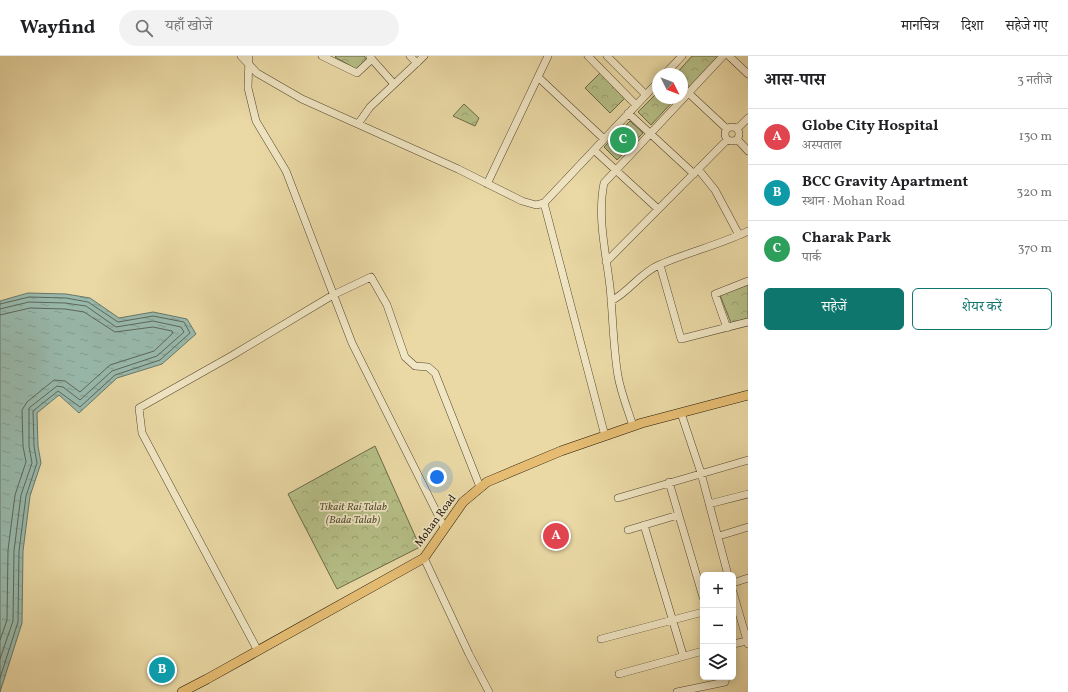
<!DOCTYPE html>
<html lang="hi">
<head>
<meta charset="utf-8">
<style>
  :root { --surface:#fff; --page:#f2f2f2; --text:#202124; --muted:#757577; --line:#e0e0e0; --accent:#0f766e }
  body { margin:0; font-family:Vollkorn,"Noto Serif Devanagari",serif; background:var(--page); color:var(--text) }
  .controls { position:absolute; right:12px; bottom:12px; display:grid; overflow:hidden; border-radius:6px; box-shadow:0 2px 10px #0003 }
  .controls button { width:36px; height:36px; display:grid; place-items:center; padding:0; border:0; border-bottom:1px solid var(--line); background:var(--surface); color:var(--text); font:20px sans-serif }
  .compass { position:absolute; left:652px; top:12px; width:36px; height:36px; border-radius:50%; background:var(--surface); box-shadow:0 2px 10px #0003; rotate:132deg }
  .you { position:absolute; left:437px; top:421px; width:14px; height:14px; margin:-10px; border:3px solid #fff; border-radius:50%; background:#1a73e8; box-shadow:0 0 0 6px #1a73e833 }
  .badge { display:grid; place-items:center; width:26px; height:26px; border-radius:50%; background:var(--accent); color:#fff; font-size:13px; font-weight:700 }
  .pin { position:absolute; translate:-50% -50%; border:2px solid #fff; box-shadow:0 1px 4px #0006 }
  .list { margin:0; padding:0; list-style:none }
  h2 { display:flex; justify-content:space-between; align-items:center; height:52px; margin:0; padding:0 16px; font-size:17px }
  h2 small { font-size:13px; font-weight:400; color:var(--muted) }
  .list li { display:grid; grid-template-columns:26px 1fr auto; gap:12px; align-items:center; box-sizing:border-box; height:56px; padding:0 16px; border-top:1px solid var(--line) }
  .list b { display:block; font-size:15px; white-space:nowrap }
  .list p { margin:0; font-size:13px; white-space:nowrap; color:var(--muted) }
  .list em { font-size:13px; font-style:normal; color:var(--muted) }
  .actions { display:flex; gap:8px; padding:12px 16px }
  .actions a { flex:1; padding:9px 0; border:1px solid var(--accent); border-radius:6px; text-align:center; font-size:14px; color:var(--accent) }
  .actions .main { background:var(--accent); color:#fff }
  .icon { flex:none; width:22px; height:22px; fill:none; stroke:currentColor; stroke-width:2; stroke-linecap:round; stroke-linejoin:round }
  .map { position:relative; flex:none; width:748px; height:636px; overflow:hidden }
  header { display:flex; align-items:center; gap:24px; box-sizing:border-box; height:56px; padding:0 20px; background:var(--surface); border-bottom:1px solid var(--line) }
  header strong { font-size:19px }
  nav { display:flex; gap:22px; margin-inline-start:auto; font-size:14px }
  .search { width:280px; height:36px; background:var(--page); display:flex; align-items:center; gap:10px; box-sizing:border-box; padding:0 14px; border-radius:22px; color:var(--muted); font-size:15px }
  main { display:flex }
  aside { flex:1; background:var(--surface) }
  .map>svg:first-child { display:block }
  .park { fill:url(#park-crowns); stroke:#6b6a48 }
  .water { fill:url(#water-ripples); stroke:#68776a }
  .lines { fill:none; stroke-linecap:round; stroke-linejoin:round }
  .shore { stroke:#5c675a; stroke-width:1 }
  .minor-casing { stroke:#52462f; stroke-width:8 }
  .major-casing { stroke:#201508; stroke-width:10 }
  .minor { stroke:#f1e6c4; stroke-width:7 }
  .major { stroke:#e5bc72; stroke-width:9 }
  .labels { text-anchor:middle; dominant-baseline:central; stroke-width:3.5; stroke-linejoin:round; paint-order:stroke }
  .park-label { font-size:11px; font-style:italic; fill:#545034; stroke:#f1e6c4 }
  .street-label { font-size:11px; fill:#201508; stroke:#f1e6c4 }
</style>
</head>
<body>
<header>
<strong>Wayfind</strong>
<div class="search"><svg class="icon" aria-label="search" viewBox="0 0 24 24"><circle cx="10" cy="10" r="6"/><path d="M15 15l6 6"/></svg>यहाँ खोजें</div>
<nav><a>मानचित्र</a><a>दिशा</a><a>सहेजे गए</a></nav>
</header>
<main>
<div class="map">
<svg width="748" height="636" viewBox="0 0 748 636">
  <defs>
    <pattern id="park-crowns" width="20" height="18" patternUnits="userSpaceOnUse"><rect width="20" height="18" fill="#b6bf87"/><path d="M2 6a3 3 0 1 1 6 0M12 15a3 3 0 1 1 6 0" fill="none" stroke="#9ca373"/></pattern>
    <pattern id="water-ripples" width="26" height="14" patternUnits="userSpaceOnUse"><rect width="26" height="14" fill="#98b9ac"/><path d="M2 4q2-2 4 0t4 0M15 11q2-2 4 0t4 0" fill="none" stroke="#839e92"/></pattern>
  </defs>
  <rect width="100%" height="100%" fill="#ead9a5"/>
  <filter id="stains"><feTurbulence type="fractalNoise" baseFrequency=".005" numOctaves="4"/><feColorMatrix values="0 0 0 0 .2 0 0 0 0 .09 0 0 0 0 .02 0 0 0 .5 -.17"/></filter>
  <radialGradient id="worn" r=".72"><stop offset=".6" stop-color="#630" stop-opacity="0"/><stop offset="1" stop-color="#630" stop-opacity=".3"/></radialGradient>
  <path class="park" d="M336,0h28l3,4 -11,9 -21,-12z
    M692,0h28l-29,32 -9,-8v-6h-6z
    M600,17l25,25 -15,15 -25,-25z
    M658,36v6h18l-25,27 -13,-13z
    M464,48l15,14 -4,8 -22,-10z
    M630,65l13,12 -26,27 -13,-13z
    M748,229v33l-17,5 -11,-28z
    M375,390l45,101 -83,42 -49,-95z"/>
  <path class="water" d="M28,237l38,1 24,4 29,20 34,-6 34,7 9,15 -34,30 -45,14 -38,35 -20,-18 -22,18 1,33 3,17 -11,33 -7,55 -1,72 -22,69v-391z"/>
  <g class="lines">
    <path class="shore" d="M0,248l29,-7 37,1 22,4 30,20 35,-6 31,6 6,11 -30,27 -45,15 -35,32 -22,-16 -25,20 1,35 3,17 -11,33 -7,55 -1,71 -18,56
      M0,253l29,-7 36,1 21,3 30,21 37,-6 28,6 3,5 -27,24 -45,15 -32,29 -17,-13 -6,-1 -28,22v38l3,17 -11,32 -7,56 -1,70 -13,38
      M0,259l30,-7 35,1 19,3 31,20 38,-5 19,4 1,2 -19,18 -44,14 -30,27 -15,-11 -11,-1 -27,22 -5,8 1,36 3,16 -11,33 -7,55 -1,70 -7,20"/>
    <defs>
      <path id="minor" d="M241,0l16,17 45,26 156,70 64,32 14,4 8,-2 114,-121
        M249,0l-1,32 8,33 30,50 66,172 92,184
        M322,0l35,17 15,-14
        M410,0l7,7
        M588,0l48,49
        M607,0l39,39
        M729,0l19,18
        M370,1l24,27
        M665,18l17,-18
        M538,21l66,62
        M682,31l45,42
        M628,57l66,61
        M358,68l12,-17 54,-51
        M725 78a7 7 0 1 1 14 0a7 7 0 1 1-14 0Z
        M737,73l11,-11
        M737,83l11,12
        M594,94l64,59
        M698,113l17,21 24,45
        M487,128l61,-128
        M544,147l61,233
        M606,206l121,-122
        M660,209l21,74 67,-17
        M611,245c18,-9 29,-28 48,-36 29,-13 60,-20 89,-34
        M727,272l-12,-34 33,-13
        M681,357l20,60 27,102
        M633,370c-5,-16 -12,-33 -15,-50 -5,-30 -5,-59 -8,-89 -4,-34 -13,-70 -6,-104l119,-127
        M669,426l34,115
        M618,442l130,-38
        M709,448l39,-10
        M644,469l39,130
        M628,474l50,-15
        M719,480l29,-9
        M424,502l45,96 20,38
        M733,527l15,-5
        M733,536l15,52
        M601,583l102,-27
        M733,588l14,-3
        M258,595l-116,-218 -3,-25 94,-53 100,-60 38,-18 16,28 18,52 10,9 13,1 7,6 45,114
        M619,618l84,-23
        M677,636l48,-10 1,-5"/>
      <path id="major" d="M182,636l25,-13 217,-121 39,-56 24,-20 74,-31 81,-28 106,-28"/>
    </defs>
    <use href="#minor" class="minor-casing"/>
    <use href="#major" class="major-casing"/>
    <use href="#minor" class="minor"/>
    <use href="#major" class="major"/>
  </g>
  <g class="labels">
    <g class="park-label">
      <text x="353" y="451">Tikait Rai Talab<tspan x="353" dy="13">(Bada Talab)</tspan></text>
    </g>
    <g class="street-label">
      <text transform="translate(436 465) rotate(-54)">Mohan Road</text>
    </g>
  </g>
  <rect width="100%" height="100%" filter="url(#stains)"/>
  <rect width="100%" height="100%" fill="url(#worn)"/>
</svg>
<div class="controls">
<button>+</button>
<button>−</button>
<button><svg class="icon" aria-label="layers" viewBox="0 0 24 24"><path d="M12 4l9 5-9 5-9-5zM3 14l9 5 9-5"/></svg></button>
</div>
<svg class="compass" viewBox="-18 -18 36 36"><path d="M0-13l5 13h-10z" fill="#e53935"/><path d="M0 13l5-13h-10z" fill="#757577"/></svg>
<div class="you"></div>
<div class="pin badge" style="left:556px;top:480px;background:#e0444e">A</div>
<div class="pin badge" style="left:162px;top:614px;background:#0f9aa8">B</div>
<div class="pin badge" style="left:623px;top:84px;background:#2e9e5b">C</div>
</div>
<aside>
<h2>आस-पास<small>3 नतीजे</small></h2>
<ul class="list">
<li><span class="badge" style="background:#e0444e">A</span><div><b>Globe City Hospital</b><p>अस्पताल</p></div><em>130 m</em></li>
<li><span class="badge" style="background:#0f9aa8">B</span><div><b>BCC Gravity Apartment</b><p>स्थान · Mohan Road</p></div><em>320 m</em></li>
<li><span class="badge" style="background:#2e9e5b">C</span><div><b>Charak Park</b><p>पार्क</p></div><em>370 m</em></li>
</ul>
<div class="actions"><a class="main">सहेजें</a><a>शेयर करें</a></div>
</aside>
</main>
</body>
</html>
